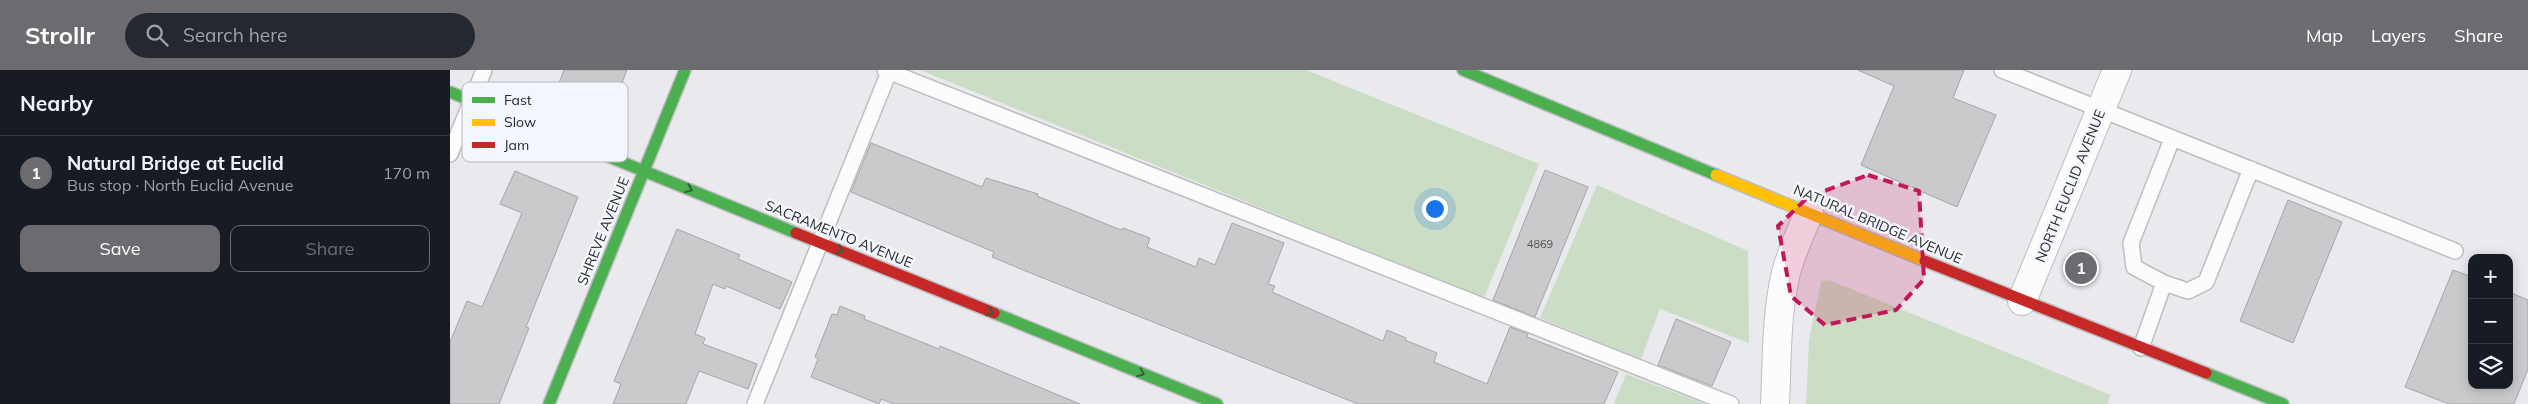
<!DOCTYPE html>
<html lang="en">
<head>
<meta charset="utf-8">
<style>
  :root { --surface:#171b24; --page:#242831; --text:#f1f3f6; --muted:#9ea1a6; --line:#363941; --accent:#6c6c70 }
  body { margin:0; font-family:Mulish,sans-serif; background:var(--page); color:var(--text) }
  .controls { position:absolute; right:15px; bottom:15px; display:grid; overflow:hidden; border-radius:10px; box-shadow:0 2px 12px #0003 }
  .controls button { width:45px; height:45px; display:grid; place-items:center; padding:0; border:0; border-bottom:1px solid var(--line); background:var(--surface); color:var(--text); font:25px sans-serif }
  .you { position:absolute; left:984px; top:138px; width:18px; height:18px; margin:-12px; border:4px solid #fff; border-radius:50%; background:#1a73e8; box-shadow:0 0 0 8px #1a73e833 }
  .badge { display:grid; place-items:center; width:32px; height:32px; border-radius:50%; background:var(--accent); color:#fff; font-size:16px; font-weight:700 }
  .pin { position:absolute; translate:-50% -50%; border:2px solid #fff; box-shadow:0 1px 5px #0006 }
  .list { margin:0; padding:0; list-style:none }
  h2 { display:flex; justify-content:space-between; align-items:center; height:65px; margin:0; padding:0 20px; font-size:21px }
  h2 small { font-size:16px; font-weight:400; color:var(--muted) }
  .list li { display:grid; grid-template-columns:32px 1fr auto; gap:15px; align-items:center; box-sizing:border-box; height:75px; padding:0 20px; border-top:1px solid var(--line) }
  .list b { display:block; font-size:19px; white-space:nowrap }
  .list p { margin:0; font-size:16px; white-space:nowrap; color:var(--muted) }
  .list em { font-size:16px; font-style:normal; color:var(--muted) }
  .actions { display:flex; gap:10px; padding:15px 20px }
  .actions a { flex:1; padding:11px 0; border:1px solid var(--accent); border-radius:10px; text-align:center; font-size:18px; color:var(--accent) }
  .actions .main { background:var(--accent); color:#fff }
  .icon { flex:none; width:28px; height:28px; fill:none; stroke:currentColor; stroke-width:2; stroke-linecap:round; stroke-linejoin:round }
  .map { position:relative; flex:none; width:2078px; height:334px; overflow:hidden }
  header { display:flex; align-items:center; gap:30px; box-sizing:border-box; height:70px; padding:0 25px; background:var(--accent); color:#fff }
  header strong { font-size:24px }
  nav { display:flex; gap:28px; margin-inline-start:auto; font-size:18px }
  .search { width:350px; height:45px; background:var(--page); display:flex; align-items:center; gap:12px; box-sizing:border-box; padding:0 18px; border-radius:28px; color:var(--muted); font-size:19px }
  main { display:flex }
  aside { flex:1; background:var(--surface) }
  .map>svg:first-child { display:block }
  .green { fill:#cbddc4 }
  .building { fill:#cac9cb; stroke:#a6a5a8 }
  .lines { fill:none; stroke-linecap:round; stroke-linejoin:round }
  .lane-casing { stroke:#bdbec1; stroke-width:18 }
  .street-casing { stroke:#bdbec1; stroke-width:30 }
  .fast-casing { stroke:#bdbec1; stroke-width:14 }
  .slow-casing { stroke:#bdbec1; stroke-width:14 }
  .jam-casing { stroke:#bdbec1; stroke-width:14 }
  .lane { stroke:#fcfcfc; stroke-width:15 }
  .street { stroke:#fcfcfc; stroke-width:28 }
  .fast { stroke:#4caf50; stroke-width:11 }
  .slow { stroke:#ffc107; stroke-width:11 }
  .jam { stroke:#c62828; stroke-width:11 }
  .oneway { stroke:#365f3a }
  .marked { fill:#c2185b; fill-opacity:0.2; stroke:#c2185b; stroke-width:4; stroke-dasharray:10 6; stroke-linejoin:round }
  .labels { text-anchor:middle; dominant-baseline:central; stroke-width:5; stroke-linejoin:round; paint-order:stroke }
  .number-label { font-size:11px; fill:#505154 }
  .street-label { font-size:14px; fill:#28292c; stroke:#f4f6fd }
  .key { fill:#f4f6fd; stroke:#b7b8be; stroke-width:1 }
  .key-label { font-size:14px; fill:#28292c }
</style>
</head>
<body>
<header>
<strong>Strollr</strong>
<div class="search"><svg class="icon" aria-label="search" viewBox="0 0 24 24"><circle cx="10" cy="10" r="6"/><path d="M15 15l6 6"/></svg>Search here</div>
<nav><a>Map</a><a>Layers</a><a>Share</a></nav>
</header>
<main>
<aside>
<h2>Nearby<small></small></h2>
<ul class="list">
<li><span class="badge">1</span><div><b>Natural Bridge at Euclid</b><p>Bus stop · North Euclid Avenue</p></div><em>170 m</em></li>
</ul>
<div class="actions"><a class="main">Save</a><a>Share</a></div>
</aside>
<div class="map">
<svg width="2078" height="334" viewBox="0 0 2078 334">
  <rect width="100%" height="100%" fill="#e9e9ee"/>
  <path class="green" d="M470,0h386l233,94 -55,134z
    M1147,115l151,66 1,92 -89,-34 -19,50 -101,-41z
    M1379,210l282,115 -4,9h-301l3,-63 12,-60z
    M1176,304l79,30h-91z"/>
  <path class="building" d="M114,0h63l-19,49 -55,-21z
    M1408,0h106l-11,28 43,17 -39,92 -96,-42 33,-79z
    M421,73l111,44 4,-9 52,16 -1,2 84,34 2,-2 27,10 -3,9 49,20 3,-9 16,7 17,-42 52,20 -16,41 7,2 -3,6 111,49 4,-11 19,8 -1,2 32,13 -3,9 53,22 23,-57 18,7 -1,3 91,35 -14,32h-246l-330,-132 -36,-15 2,-5 -143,-60z
    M1095,100l43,17 -53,130 -42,-17z
    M65,101l63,26 -52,130 3,1 -30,76h-49v-62l17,-41 15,6 40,-94 -22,-9z
    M1838,130l54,22 -49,121 -53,-22z
    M227,159l63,26 -2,4 54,23 -12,27 -54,-23 -1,3 -12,-5 -18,50 10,4 -2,6 54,20 -9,25 -49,-18 -13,33h-73l8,-20 -7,-3z
    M2003,200l19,7v108h37v-93l19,8v69l-14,35h-65l-44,-17z
    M390,236l25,10 -1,3 75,30 1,-3 140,58h-186l-13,-5 -2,5 -68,-27 7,-18 -3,-2 17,-43 5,1z
    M1226,249l55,23 -19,44 -54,-21z"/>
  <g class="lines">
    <defs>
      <path id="lane" d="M435,0l846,334
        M1552,0l453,181
        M0,84l34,-84
        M1714,213l-30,-16 -3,-24 41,-104
        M1691,278l23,-65 24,8 18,-9 45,-113
        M305,334l134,-332"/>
      <path id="street" d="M1572,231l95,-231
        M1325,334c2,-42 1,-86 10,-127 5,-23 16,-44 24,-65"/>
      <path id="fast" d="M1013,0l253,105
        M0,22l346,141
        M544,243l223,91
        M1756,303l77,31
        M99,334l136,-334"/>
      <path id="slow" d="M1266,105l209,86"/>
      <path id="jam" d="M346,163l198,80
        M1475,191l281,112"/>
    </defs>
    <use href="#lane" class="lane-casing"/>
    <use href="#street" class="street-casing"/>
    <use href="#fast" class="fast-casing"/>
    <use href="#slow" class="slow-casing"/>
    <use href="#jam" class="jam-casing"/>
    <use href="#lane" class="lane"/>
    <use href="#street" class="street"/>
    <use href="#fast" class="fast"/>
    <use href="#slow" class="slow"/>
    <use href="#jam" class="jam"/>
  </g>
  <defs><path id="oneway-chevron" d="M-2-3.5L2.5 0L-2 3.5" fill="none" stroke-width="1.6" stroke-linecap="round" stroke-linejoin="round" transform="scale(1.25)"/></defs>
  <g class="oneway">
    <use href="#oneway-chevron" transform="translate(239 119) rotate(22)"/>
    <use href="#oneway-chevron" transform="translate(390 180) rotate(22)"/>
    <use href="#oneway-chevron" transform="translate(540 242) rotate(22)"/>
    <use href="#oneway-chevron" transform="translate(691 303) rotate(22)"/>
  </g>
  <path class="marked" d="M1418,105l51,16 5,88 -28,31 -71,15 -34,-29 -13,-70 30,-29z"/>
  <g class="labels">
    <g class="number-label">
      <text x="1090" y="174">4869</text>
    </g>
    <g class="street-label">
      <text transform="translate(1620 116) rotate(-68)">NORTH EUCLID AVENUE</text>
      <text transform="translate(1428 154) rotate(23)">NATURAL BRIDGE AVENUE</text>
      <text transform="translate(153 161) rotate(-68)">SHREVE AVENUE</text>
      <text transform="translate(389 164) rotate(22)">SACRAMENTO AVENUE</text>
    </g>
  </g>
  <rect x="12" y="12" width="166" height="80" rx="8" class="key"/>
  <rect x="22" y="27" width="23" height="6" fill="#4caf50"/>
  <rect x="22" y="49" width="23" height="7" fill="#ffc107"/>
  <rect x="22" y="72" width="23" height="6" fill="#c62828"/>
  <g class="key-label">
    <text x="54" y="35">Fast</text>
    <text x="54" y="57">Slow</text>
    <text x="54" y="80">Jam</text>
  </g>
</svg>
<div class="controls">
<button>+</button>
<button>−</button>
<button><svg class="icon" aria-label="layers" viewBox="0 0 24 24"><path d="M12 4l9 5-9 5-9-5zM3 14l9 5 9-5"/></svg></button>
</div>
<div class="you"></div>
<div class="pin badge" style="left:1631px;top:198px">1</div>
</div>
</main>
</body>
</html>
